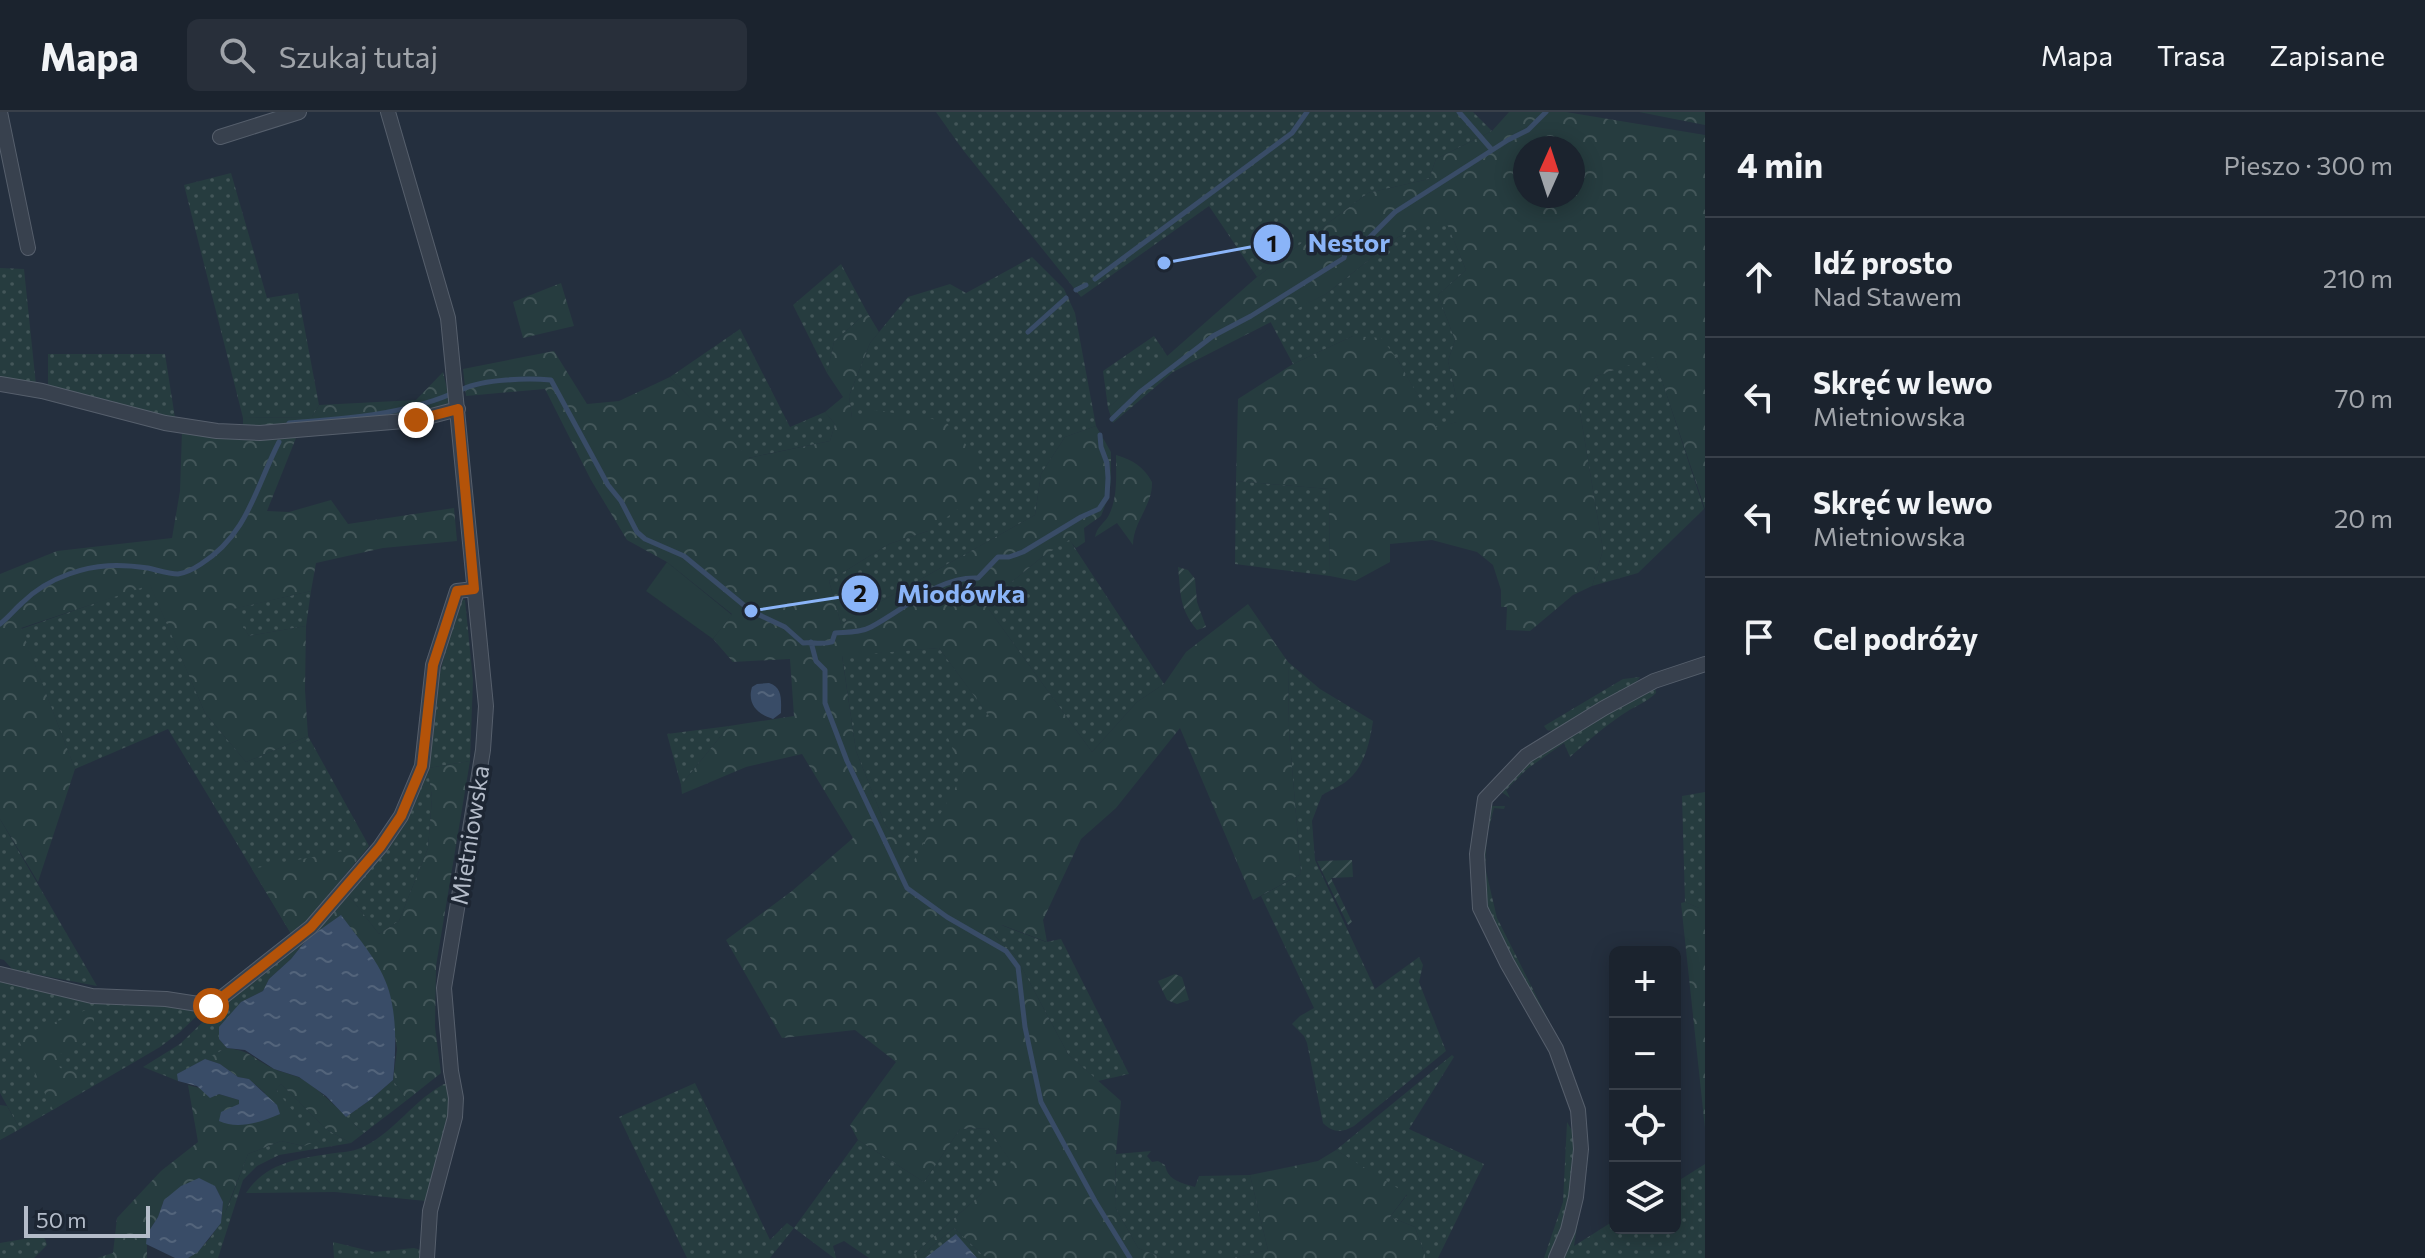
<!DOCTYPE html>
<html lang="pl">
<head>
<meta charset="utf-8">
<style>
  :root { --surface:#1b232e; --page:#282f3a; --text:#f1f3f6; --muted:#a0a4aa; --line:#39404a }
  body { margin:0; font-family:Commissioner,sans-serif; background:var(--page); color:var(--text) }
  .controls { position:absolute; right:24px; bottom:24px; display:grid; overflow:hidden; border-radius:12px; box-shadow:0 4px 20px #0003 }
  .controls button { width:72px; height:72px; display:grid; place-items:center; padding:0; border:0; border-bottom:2px solid var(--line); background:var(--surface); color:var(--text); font:40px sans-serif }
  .compass { position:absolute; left:1513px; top:24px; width:72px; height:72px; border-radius:50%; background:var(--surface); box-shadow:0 4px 20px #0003; rotate:3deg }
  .scale { position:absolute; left:24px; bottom:20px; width:126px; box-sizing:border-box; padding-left:8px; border:4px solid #b4bcc9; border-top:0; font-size:22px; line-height:28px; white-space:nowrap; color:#b4bcc9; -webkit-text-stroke:6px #1d2633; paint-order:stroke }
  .stop { position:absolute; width:24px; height:24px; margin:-18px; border:6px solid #b45309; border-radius:50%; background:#fff }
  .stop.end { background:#b45309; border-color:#fff; box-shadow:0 2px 8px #0008 }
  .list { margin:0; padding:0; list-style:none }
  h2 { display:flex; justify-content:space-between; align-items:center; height:104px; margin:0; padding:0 32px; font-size:34px }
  h2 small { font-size:26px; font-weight:400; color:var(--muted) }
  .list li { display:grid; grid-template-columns:52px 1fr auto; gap:24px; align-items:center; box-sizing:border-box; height:120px; padding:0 32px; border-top:2px solid var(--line) }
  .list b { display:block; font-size:30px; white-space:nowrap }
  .list p { margin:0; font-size:26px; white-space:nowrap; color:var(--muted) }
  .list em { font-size:26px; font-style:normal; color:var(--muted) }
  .icon { flex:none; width:44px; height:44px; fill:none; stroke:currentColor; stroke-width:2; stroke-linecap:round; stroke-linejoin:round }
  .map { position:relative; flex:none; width:1705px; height:1146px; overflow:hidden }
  header { display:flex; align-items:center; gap:48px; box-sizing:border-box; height:112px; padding:0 40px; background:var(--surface); border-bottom:2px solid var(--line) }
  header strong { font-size:38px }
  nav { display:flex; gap:44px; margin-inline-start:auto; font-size:28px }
  .search { width:560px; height:72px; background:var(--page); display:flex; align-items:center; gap:20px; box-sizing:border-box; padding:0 28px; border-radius:12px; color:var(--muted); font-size:30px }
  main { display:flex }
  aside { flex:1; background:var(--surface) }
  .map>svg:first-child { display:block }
  .grass { fill:url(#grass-dots) }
  .forest { fill:url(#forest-crowns); fill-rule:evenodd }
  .garden { fill:url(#garden-furrows) }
  .pitch { fill:#263c3f }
  .water { fill:url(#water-ripples) }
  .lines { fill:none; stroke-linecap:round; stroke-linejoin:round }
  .stream { stroke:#394c67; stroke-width:5 }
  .street-casing { stroke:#565f6c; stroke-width:16 }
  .street { stroke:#38414e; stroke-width:14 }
  .route { stroke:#b45309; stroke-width:10 }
  .labels { text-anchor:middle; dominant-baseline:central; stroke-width:7; stroke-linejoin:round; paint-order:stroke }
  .street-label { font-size:24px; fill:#b4bcc9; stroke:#1d2633 }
  .leader { fill:none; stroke:#8ab4f8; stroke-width:3 }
  .callout-dot { fill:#8ab4f8; stroke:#1d2633; stroke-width:3 }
  .mark-label { font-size:24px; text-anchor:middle; font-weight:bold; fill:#111 }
  .callout-label { font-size:26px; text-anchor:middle; font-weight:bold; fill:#8ab4f8; stroke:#1d2633; stroke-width:7; stroke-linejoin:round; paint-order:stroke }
</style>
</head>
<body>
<header>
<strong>Mapa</strong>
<div class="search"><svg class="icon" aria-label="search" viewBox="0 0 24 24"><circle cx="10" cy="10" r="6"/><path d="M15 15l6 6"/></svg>Szukaj tutaj</div>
<nav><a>Mapa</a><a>Trasa</a><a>Zapisane</a></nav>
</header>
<main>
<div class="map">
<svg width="1705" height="1146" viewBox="0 0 1705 1146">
  <defs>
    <pattern id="grass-dots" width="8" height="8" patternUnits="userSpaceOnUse" patternTransform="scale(2)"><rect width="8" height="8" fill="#263c3f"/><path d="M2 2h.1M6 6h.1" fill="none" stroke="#435659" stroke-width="1.8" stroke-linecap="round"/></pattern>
    <pattern id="forest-crowns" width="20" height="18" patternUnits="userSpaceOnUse" patternTransform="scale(2)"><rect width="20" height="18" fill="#263c3f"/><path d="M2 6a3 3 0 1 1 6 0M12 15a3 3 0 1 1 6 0" fill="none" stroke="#435659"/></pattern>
    <pattern id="garden-furrows" width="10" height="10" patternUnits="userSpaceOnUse" patternTransform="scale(2)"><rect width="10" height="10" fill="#263c3f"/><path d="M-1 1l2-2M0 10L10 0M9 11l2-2" fill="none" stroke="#435659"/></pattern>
    <pattern id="water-ripples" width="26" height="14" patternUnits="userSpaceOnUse" patternTransform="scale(2)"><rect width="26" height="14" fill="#394c67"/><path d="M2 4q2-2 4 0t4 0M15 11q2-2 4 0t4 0" fill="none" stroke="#53647b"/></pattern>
  </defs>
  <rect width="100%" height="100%" fill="#242f3e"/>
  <path class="grass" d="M936,0h537l19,19 -56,28 -7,20 -61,14 -111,84 -48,-71 -128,91 -118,-147z
    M231,61l36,125 31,-5 21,112 -7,12 -69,1 -59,-233z
    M1445,106l21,52 -28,25 17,45 -7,21 9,40v21l-21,6 -40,-71 -43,-21 -60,28 -23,-43 56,-27 72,-57z
    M1032,145l32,32 11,24 21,113 -31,11 -24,37 -6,41 -194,109 -12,-43 60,-37 39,-13 -76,-113 -3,-22 21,-53 38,-46 42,-13 16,9z
    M841,152l26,48 -33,30 -7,31 -34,-68z
    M0,156l24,1 12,116 -36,-6z
    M740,217l50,98 35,-15 10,12 -5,17 -82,17 -78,-81z
    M1154,224l14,21 -60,51 -5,-37z
    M48,242h117l10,64 -127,-32z
    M1654,244l50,153 -66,64 -46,13 11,-36 -24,-144 17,-30z
    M1236,369l93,8 1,87 -95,-12z
    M1069,427l95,145 -27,18 -45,50 -107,-148 57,-47z
    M150,472l55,129 41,49 62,-26 61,110 -76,91 -125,-208 -93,40 -54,-140z
    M311,479l-5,35 -57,10 -17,-27z
    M459,487l6,1 8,80 -3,81 -42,7 4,30 -4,50 -29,73 -20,13 -33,-42 39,-40 30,-49 13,-35 7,-76z
    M939,536l51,69 -26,57 -51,89 -28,-39 -29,-73 -14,-96z
    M1288,550l32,27 53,32c-3,20 -8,44 -24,58 -7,7 -19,11 -27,16l-10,26 3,39 60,129 44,-32 4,8 -4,17 27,69 -92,75c-12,7 -21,7 -31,-3l-16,-80 -3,-7 -12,-12 8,-8 14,-8 -53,-112 40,-22 -12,-143z
    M1640,565l-5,7 -81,47 -7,-1 -3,-4 79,-47z
    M1655,575l1,6c-8,8 -18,12 -28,18 -21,13 -40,30 -58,46l-6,-14 -37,26 -21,21 4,8 -10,-7c38,-44 103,-77 155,-104z
    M729,614l-48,59 -14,-51z
    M1705,680v116h-6l-14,-6 -3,-106z
    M1491,694h14l-1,3 -10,-1 -7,27 -2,32 12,51 68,135 -49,-78 -27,-62 -6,-33 1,-42z
    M0,707l97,167 -84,-16 -9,-10 -4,-1z
    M324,805l-33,42 -22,20 -6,12 -22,11 -22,37 8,9 -44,23 -5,3v7l-35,-14 37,-23 34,-33z
    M1001,813l45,17 15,-3 68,135 -31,7 -30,-27 -53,-99 -21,-20z
    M0,866l200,32v3l-20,19 -20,15 -140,82 -20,-36z
    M1452,943l2,2 -45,72 75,35 -46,94h-12l-11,-31 -25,-10 17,-22 -71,-45z
    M393,968l14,20 -43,33 -18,-16 24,-17z
    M695,971l75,157 17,-17 7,5 64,-88 66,42 36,-53 28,-1 24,35 -35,35 -67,60h-41l-25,-17 -11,5 3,12h-2l-40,-30 -24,30h-83l-68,-141z
    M281,972l45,45 25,14 -72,12 -22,11 -14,14 -25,78h-30c35,-21 45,-68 60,-104l33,-13 23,5 -28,-57z
    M444,972h4l1,4v31l-23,82 -91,-9 -89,1c20,-31 55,-35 89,-40 10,-1 21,-2 30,-7 30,-15 49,-46 79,-62z
    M1567,1010l7,12 -3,54 -6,33 -16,37h-5l19,-56z
    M1151,1039l-4,5 5,6 6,-1 7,4c3,16 17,18 30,22l4,-11 51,-1 18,75 -35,8h-70l-25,-10 -23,-41 1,-53z
    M1587,1050l-13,84 41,-26v8h60v-45l30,-19v94h-141l8,-21 13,-74z
    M954,1116l30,28 7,2h-73z
    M41,1124l4,3 2,6 -13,13h-34v-15z
    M333,1130l41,10 40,-4 7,2 -1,8h-86z"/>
  <path class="forest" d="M1509,0h57l139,23v374l-51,-152 -58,19 -17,30 24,144 -11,36 -19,9 -43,36 -24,-1 1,-23h-6v-17l-8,-25 -16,-13 -45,-12 -42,4v18l-35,19 -25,-5 -1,-87 -93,-8 2,-82 55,-35 60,-28 28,2 15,19 40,70 21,-5v-21l-9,-40 7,-21 -17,-45 28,-25 -21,-51 -47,18 -72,57 -153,78 -60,51 -5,-15 149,-131 111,-84 61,-14 7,-20 56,-28zM1525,36h48v48h-48z
    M1639,0h66v13z
    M561,171l13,43 -51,12 -10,-36z
    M867,200l12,20 -9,11 -21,53 3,22 23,-8 70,11 25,28 18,38 -60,44 -39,13 -60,37 12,43 194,-109 6,-41 24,-37 31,-11 15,26v30l-3,16 -7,18 -17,12 1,14 -9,6 -7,-8 -27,17 -57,47 107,148 45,-50 27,-18 22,-32 62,-48 40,58 1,69 12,143 -48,26 -73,-172 -64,80 -35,31 -38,81 4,22 -45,-17 -8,10 21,20 53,99 53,47 -5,53 -1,53 23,41 25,10h-172l-7,-2 -30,-28 -36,30h-8l67,-60 34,-36 -23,-34 -28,1 -36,53 -66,-42 -8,-15 46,-63 -41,-32 -73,8 -56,-98 66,-49 61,-53 -51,-84 -56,13 -64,27 -1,-9 48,-59 65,-10 -4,-57 -57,3 -20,-23 19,-25 -65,-52 -40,-22 -36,-60 -46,-91 -79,7 -3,-27 91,-18 33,53 32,-3 51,-24 79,81 81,-17 5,-17 -10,-12 18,-15 -16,-24 7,-31zM939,536l50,68 -41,22 15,36 -50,88 -28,-38 -29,-73 -14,-95z
    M443,260l8,33 -20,9 -167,16 -21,-3v-9l69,-1 7,-12 97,-5z
    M182,319l58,6 56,1 -29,73 22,1 42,-12 17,24 106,-16 3,33 -74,7 -67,15 -5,28 -78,18 16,27 57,-10 -1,64 3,46 -62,26 -41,-49 -55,-128 -129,43 54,141 -37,113 -38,-63v-245l57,-23 115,-13 8,-47z
    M1116,343c17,5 28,12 36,27 1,23 -19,40 -19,63l-16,-22 -22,14c2,-11 10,-14 14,-22 9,-19 7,-40 7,-60z
    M470,649l-34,205 -1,61 6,46 -34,27 -14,-20 4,-31 -9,-60 -81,-50 39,-47 33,42 20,-13 29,-73 4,-50 -4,-30z
    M369,734l-76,91 -41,-68z
    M1685,790l14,6h6v220l-24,-225z
    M91,896l3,12 -10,23 -28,13 4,12 17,2 10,18 -34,22 -36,-73z
    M227,936c24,3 25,10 45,20 10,5 21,6 30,11 24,15 41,36 62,54l-13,10 -25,-14 -45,-45 -5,6 41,51 -13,5 -23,-5 -33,13 -27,69 2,-21 -8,-16 -51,14 -6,17 -11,17v24h-50l16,-5 4,-35 44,-47 37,-29 -10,-57 15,4 7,8 9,-3 20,6v4l26,-11 -16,-14 -11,-2 -18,-13 -15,-5z
    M0,993l7,1 13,23 -20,11z
    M1336,1038l71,44 -17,23 25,10 11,31h-193l35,-8 -18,-75 68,-14z"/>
  <path class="garden" d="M1178,455l10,3 7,9 2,23 9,25 -9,3c-18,-22 -16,-35 -19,-63z
    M1352,748l1,17 -22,1 21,44 -4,3 -31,-64z
    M1175,862l7,3 7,23 -12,4 -10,-4 -9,-19z"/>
  <path class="pitch" d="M667,450l65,53 -19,24 -67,-48z"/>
  <path class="water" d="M769,571c14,4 12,18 12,30l-8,6c-16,-5 -26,-15 -21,-32l5,-3z
    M341,803c17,23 40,48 48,76 8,28 7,60 4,89l-23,20 -24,17 -20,-21 -27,-19 -25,-8 -29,-19 -18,-2 -8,-9v-12l22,-25 22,-11 6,-12 22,-20 16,-20z
    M205,947l15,5 18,13 11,2 28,26 3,9c-18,8 -42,16 -61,7l2,-9 18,-8v-4l-20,-6 -9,4 -13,-12 -19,-5 -1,-7z
    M199,1066l16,8 8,16 -2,21 -23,29 -10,6h-13l-29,-14 1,-10 11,-17 6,-17 17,-14z
    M956,1122l21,24h-52z"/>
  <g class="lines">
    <path class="stream" d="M1459,0l33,38
      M1095,167l197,-146 15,-21
      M1076,178l10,-5
      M1028,220l38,-34
      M463,277c21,-10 65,-11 88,-9l57,105 13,16 16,31 8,7 39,17 67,55 34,16 18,16c9,-1 20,2 29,-1l3,-9c12,-1 25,0 36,-6 34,-18 68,-51 107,-49l20,-21h11l14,-5 58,-35 18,-8 8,-12 1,-19 -1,-15 -6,-16 -1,-12
      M1112,307l28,-27 73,-56 38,-20 93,-58 3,-11 22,-9 26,-26 113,-72 20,-10 18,-18
      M288,313l1,-2c54,-4 112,-8 162,-29
      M0,512c9,-7 14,-14 22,-21 13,-13 30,-23 47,-29 27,-10 51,-10 79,-6 9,2 21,6 30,6 8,-1 17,-6 23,-10 47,-30 54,-75 78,-122
      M811,530l5,19 9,9v33l22,58 60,127 40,29 59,34 12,16 7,60 16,75 54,99 35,57"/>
    <defs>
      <path id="street" d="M0,0l28,136
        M388,0l60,206 38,388 -3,44 -39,238 7,83 5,27 -1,19 -25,94 -3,47
        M220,25l79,-25
        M0,272l42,7 123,32 52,8 43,2 156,-13 42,-11
        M0,862l92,22 74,3 45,7 100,-79 69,-80 21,-31 21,-50 11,-101 24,-74 17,-2
        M1556,1146l12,-28 8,-33 5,-48 -3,-39 -22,-61 -49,-86 -27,-55 -3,-54 8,-55 41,-43 78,-48 50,-27 51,-17"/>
    </defs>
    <use href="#street" class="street-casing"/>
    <use href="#street" class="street"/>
  </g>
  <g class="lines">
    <path class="route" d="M211,894l100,-79 69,-80 21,-31 21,-50 11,-101 24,-74 17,-2 -16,-180 -42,11"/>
  </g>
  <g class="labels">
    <g class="street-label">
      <text transform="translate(469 723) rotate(-81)">Mietniowska</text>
    </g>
  </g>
  <path class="leader" d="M1164 151L1272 131M751 499L860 482"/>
  <g class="callout-dot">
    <circle cx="1164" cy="151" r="8"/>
    <circle cx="751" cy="499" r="8"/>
    <circle cx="1272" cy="131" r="20"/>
    <circle cx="860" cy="482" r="20"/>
  </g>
  <g class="mark-label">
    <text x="1272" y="140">1</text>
    <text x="860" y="490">2</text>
  </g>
  <g class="callout-label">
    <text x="1349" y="140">Nestor</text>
    <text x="961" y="491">Miodówka</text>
  </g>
</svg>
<div class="controls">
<button>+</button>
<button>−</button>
<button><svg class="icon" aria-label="locate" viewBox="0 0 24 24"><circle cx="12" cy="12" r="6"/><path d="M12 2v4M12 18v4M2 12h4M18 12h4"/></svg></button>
<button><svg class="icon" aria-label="layers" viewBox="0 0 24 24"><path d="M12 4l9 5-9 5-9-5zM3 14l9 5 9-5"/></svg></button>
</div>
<svg class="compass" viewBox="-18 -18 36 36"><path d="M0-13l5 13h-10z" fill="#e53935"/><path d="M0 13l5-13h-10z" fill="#a0a4aa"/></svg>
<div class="scale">50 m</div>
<div class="stop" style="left:211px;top:894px"></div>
<div class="stop end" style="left:416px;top:308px"></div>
</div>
<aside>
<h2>4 min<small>Pieszo · 300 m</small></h2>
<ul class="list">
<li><svg class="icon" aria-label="ahead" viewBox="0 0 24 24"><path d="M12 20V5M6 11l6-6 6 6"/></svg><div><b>Idź prosto</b><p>Nad Stawem</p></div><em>210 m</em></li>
<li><svg class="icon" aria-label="left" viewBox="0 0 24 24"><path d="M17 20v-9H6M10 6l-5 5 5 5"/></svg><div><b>Skręć w lewo</b><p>Mietniowska</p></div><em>70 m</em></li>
<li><svg class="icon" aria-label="left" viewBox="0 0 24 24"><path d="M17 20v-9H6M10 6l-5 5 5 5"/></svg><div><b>Skręć w lewo</b><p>Mietniowska</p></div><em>20 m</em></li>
<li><svg class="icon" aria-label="arrive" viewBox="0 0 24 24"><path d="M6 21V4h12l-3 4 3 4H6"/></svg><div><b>Cel podróży</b></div></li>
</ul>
</aside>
</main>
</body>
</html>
